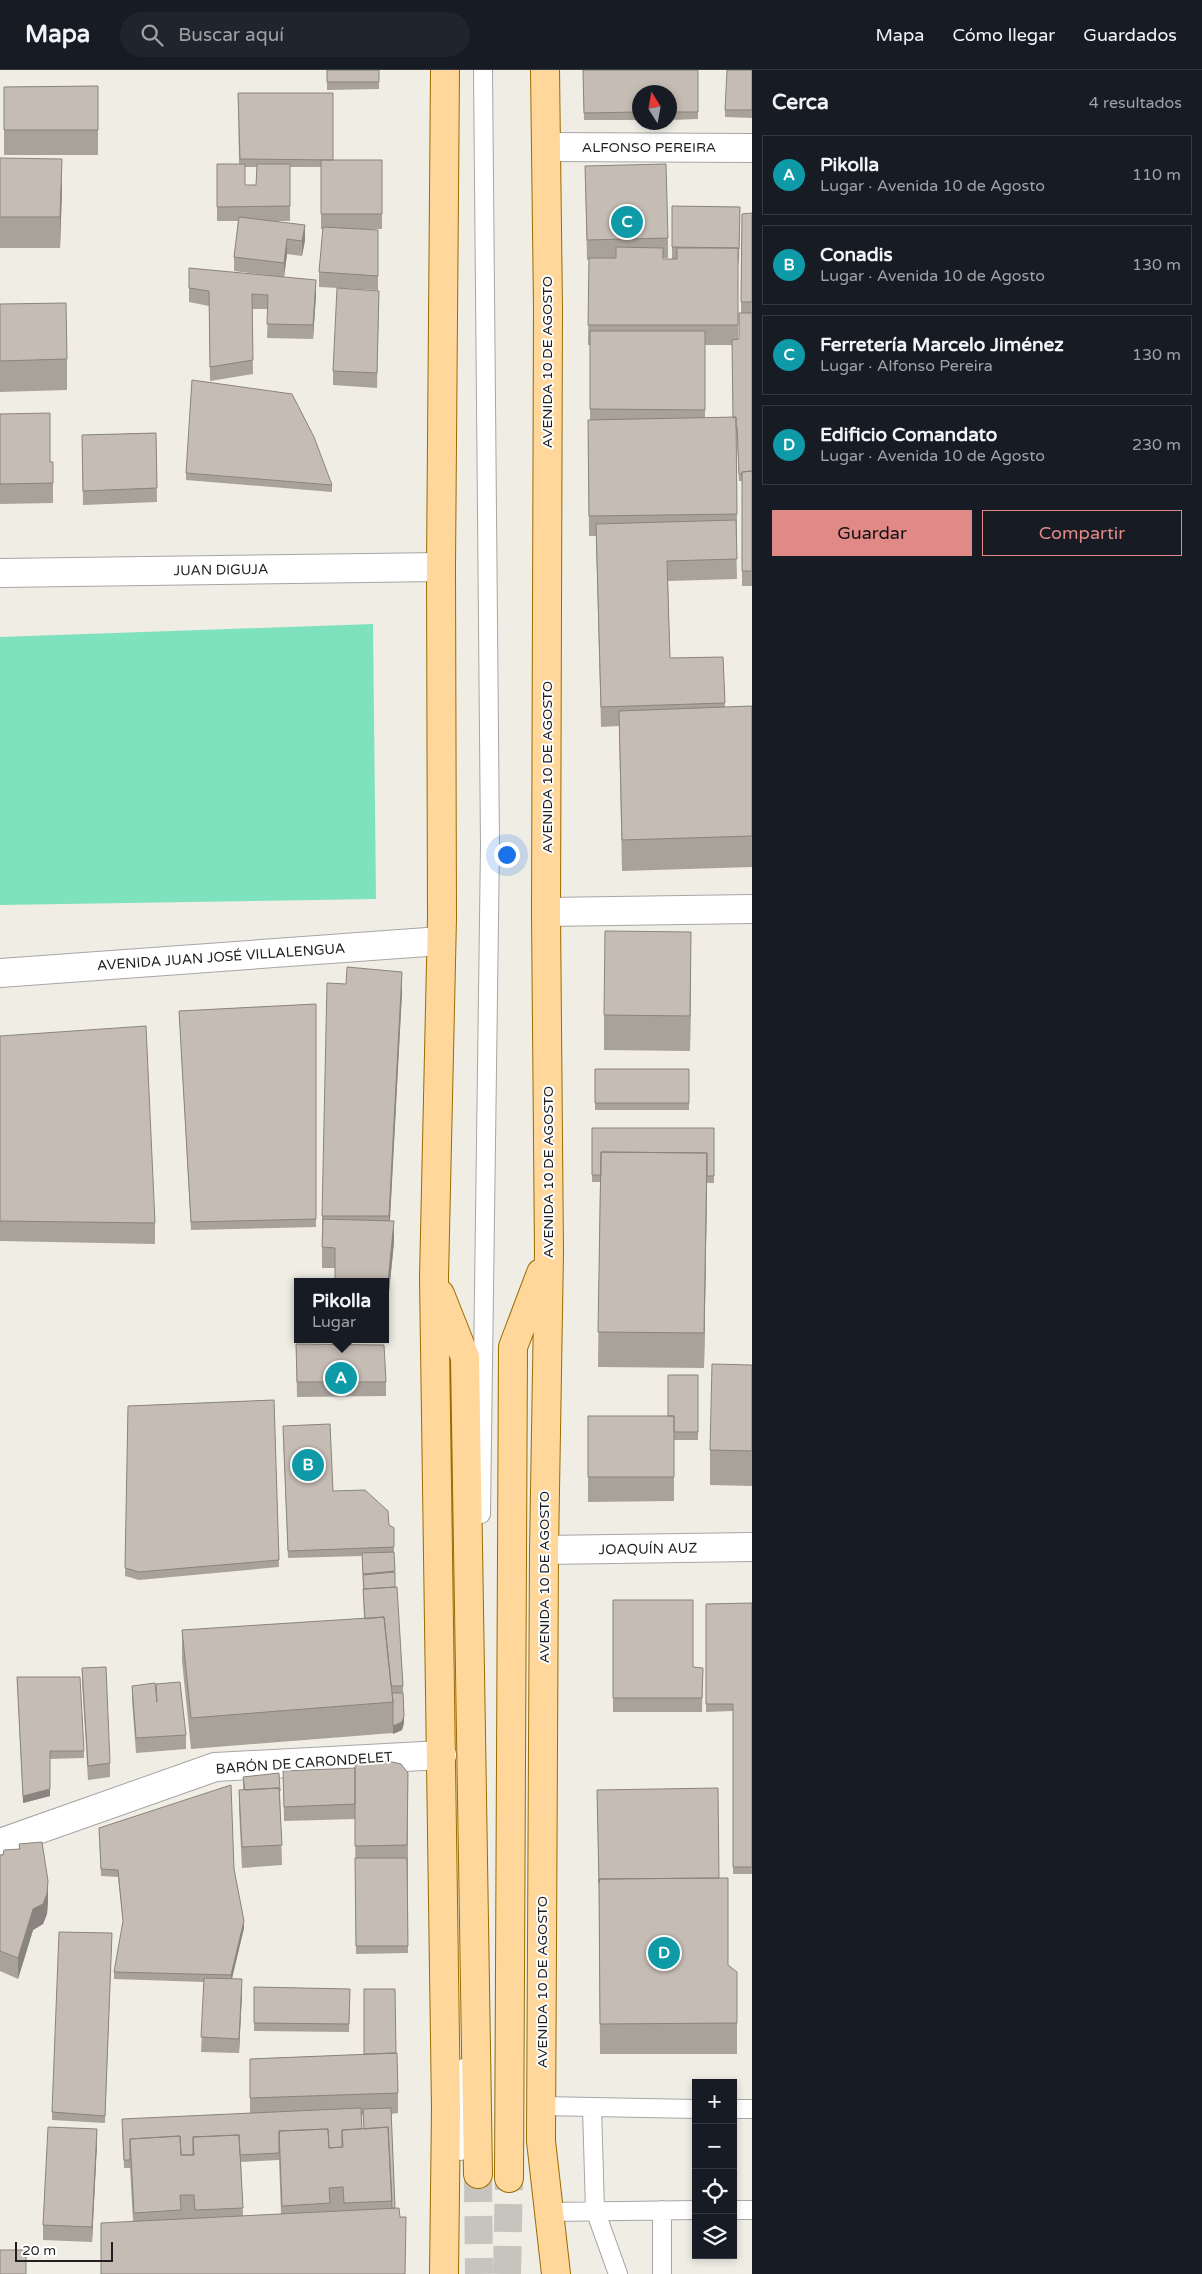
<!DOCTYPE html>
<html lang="es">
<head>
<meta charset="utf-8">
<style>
  :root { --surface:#171b24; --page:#20242c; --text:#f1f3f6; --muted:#9ea1a6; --line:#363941; --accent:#e18987 }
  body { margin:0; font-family:"Varela Round",sans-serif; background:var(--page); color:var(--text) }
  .controls { position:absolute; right:15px; bottom:15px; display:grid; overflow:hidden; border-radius:0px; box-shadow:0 2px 8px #0003 }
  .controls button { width:45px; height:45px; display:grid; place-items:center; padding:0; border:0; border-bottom:1px solid var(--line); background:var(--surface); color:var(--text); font:25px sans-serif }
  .compass { position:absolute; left:632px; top:15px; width:45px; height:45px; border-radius:50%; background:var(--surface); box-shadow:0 2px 8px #0003; rotate:349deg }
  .scale { position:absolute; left:15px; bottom:12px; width:98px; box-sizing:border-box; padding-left:5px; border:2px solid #1f1f1f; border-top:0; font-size:14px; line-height:18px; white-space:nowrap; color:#1f1f1f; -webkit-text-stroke:4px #fff; paint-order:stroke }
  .you { position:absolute; left:506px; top:784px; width:18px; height:18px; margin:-12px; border:4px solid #fff; border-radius:50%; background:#1a73e8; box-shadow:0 0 0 8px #1a73e833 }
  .badge { display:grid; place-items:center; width:32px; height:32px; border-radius:50%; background:var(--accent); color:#fff; font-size:16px; font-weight:700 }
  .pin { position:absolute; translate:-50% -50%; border:2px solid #fff; box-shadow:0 1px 5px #0006 }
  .popup { position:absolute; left:294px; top:1208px; width:95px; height:65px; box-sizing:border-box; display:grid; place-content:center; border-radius:0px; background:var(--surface); filter:drop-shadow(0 1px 4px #0005); font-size:16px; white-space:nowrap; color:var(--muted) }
  .popup b { font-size:19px; color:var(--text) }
  .popup::after { content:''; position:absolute; left:50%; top:100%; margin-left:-10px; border:10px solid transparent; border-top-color:var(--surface) }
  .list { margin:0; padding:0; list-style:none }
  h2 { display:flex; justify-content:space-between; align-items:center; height:65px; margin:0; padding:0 20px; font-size:21px }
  h2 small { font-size:16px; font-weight:400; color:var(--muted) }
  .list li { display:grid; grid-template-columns:32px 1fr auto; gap:15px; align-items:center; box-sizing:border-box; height:80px; margin:0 10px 10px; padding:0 10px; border:1px solid var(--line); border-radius:0px }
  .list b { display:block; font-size:19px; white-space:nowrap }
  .list p { margin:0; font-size:16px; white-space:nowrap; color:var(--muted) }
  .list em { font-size:16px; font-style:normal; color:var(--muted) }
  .actions { display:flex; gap:10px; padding:15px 20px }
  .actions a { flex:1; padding:11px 0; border:1px solid var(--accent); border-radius:0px; text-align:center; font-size:18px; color:var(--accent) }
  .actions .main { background:var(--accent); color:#111 }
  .icon { flex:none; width:28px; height:28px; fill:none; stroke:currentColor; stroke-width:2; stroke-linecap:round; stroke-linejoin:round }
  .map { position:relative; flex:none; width:752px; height:2204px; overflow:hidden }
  header { display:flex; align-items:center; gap:30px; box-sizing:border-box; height:70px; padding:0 25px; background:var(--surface); border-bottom:1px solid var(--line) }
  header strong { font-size:24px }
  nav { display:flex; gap:28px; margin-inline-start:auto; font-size:18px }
  .search { width:350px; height:45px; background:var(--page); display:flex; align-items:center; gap:12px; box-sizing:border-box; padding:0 18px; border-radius:28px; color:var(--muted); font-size:19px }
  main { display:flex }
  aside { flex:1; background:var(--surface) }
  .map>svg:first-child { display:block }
  .pitch { fill:#7fe2bf }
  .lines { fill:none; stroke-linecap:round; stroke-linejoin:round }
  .primary-tunnel { stroke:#c6c4bd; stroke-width:28; stroke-dasharray:28 14; stroke-linecap:butt }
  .lane-casing { stroke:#a6a6a6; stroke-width:20 }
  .street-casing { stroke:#a6a6a6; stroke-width:30 }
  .primary-casing { stroke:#9a6c00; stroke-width:30 }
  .lane { stroke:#fff; stroke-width:18 }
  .street { stroke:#fff; stroke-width:28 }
  .primary { stroke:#ffd79b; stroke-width:28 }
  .wall { fill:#a9a29b; fill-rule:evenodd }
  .shaded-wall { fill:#8a847e }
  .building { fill:#c5bcb4; stroke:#8a847e }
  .labels { text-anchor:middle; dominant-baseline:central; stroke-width:4; stroke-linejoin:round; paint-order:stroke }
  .street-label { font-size:14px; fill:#1f1f1f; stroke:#fff }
</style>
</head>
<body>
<header>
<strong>Mapa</strong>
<div class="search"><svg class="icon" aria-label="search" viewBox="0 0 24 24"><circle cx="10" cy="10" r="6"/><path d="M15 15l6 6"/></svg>Buscar aquí</div>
<nav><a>Mapa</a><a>Cómo llegar</a><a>Guardados</a></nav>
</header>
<main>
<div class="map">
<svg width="752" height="2204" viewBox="0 0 752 2204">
  <rect width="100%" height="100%" fill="#f0ede5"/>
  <path class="pitch" d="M373,554l3,275 -376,6v-268z"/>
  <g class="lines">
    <path class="primary-tunnel" d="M478,2104l1,100
      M507,2204l2,-96"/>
    <defs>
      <path id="lane" d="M481,1444l9,-669 -7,-775
        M541,2036l155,3
        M592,2038l3,102 23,64
        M733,2039h19
        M461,2081l3,-83
        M733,2140h19
        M549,2142l147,-2
        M662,2204v-64"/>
      <path id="street" d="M546,77l206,1
        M0,503l441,-6
        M546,842l206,-3
        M0,903l441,-32
        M544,1480l208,-3
        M0,1773l215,-76 227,-12"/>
      <path id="primary" d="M545,0l3,238 -2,604 3,341 -5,297 -3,591 15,133
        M440,1224l25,63 13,817
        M509,2108l4,-831 28,-74
        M444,2204l2,-165 -12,-831 8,-360 -1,-351 4,-497"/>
    </defs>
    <use href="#lane" class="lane-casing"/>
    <use href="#street" class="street-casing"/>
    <use href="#primary" class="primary-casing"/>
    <use href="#lane" class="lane"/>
    <use href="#street" class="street"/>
    <use href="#primary" class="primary"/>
  </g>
  <path class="wall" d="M327,0h52v19l-52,1z
    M583,0h115v49l-28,1v-28h-30v28h-56z
    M752,0v48l-27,-1v-7z
    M98,16v69h-94v-68z
    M238,23l95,67h49v69h-26l22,1v60l-59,-3v-15l4,-43h-2v-62h-31v54h-21l36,19 -3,16 -15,-2 -3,23 32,18 -3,44 -46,-1 1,-29h-16l1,65 -43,7 -1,-75 -20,-4v-34l94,9 -49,-6v-14l4,-36h-21v-57h22zM245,97h12l-1,18h-11z
    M0,88l62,32 -2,58h-60z
    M585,96l83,72v20h-5v1h9v-53l68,1 -1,56h-1v76h1l2,-26 1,-99 10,-1v389v-16h-10v-105h-3l-2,-46 -1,-1 1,80v20h-1l1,45 -69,2 2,77 53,-1 2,50 27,-1v161l-130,4 -3,-145 -18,1 -5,-191h-7l-1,-95 2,-21v-75h-2l1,-85h-2zM705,275h27l1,73h-28z
    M379,221l-2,97 -44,-3v-14z
    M0,234l67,55v31l-67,2z
    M0,344l50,48h3v41l-53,1z
    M156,363l1,69 -74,3 -1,-70z
    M186,403l146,12v7l-146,-12z
    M691,897l-1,84 -86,-1v-35z
    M402,922l-12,229 4,21 -6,60h-3v-20h-50v-14h-13v-52z
    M316,934v223l-125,3 -12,-219z
    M0,966l155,187v21l-155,-3z
    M595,999h94v41h-94z
    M592,1058h122v55h-7l-3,185 -106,-1 2,-185h-8z
    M296,1274l90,38v14l-89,1z
    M752,1295v121l-42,-1v-35z
    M698,1305v65h-24v61l-86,1v-86h80z
    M274,1330l5,167 -140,13 -14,-4 3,-170z
    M283,1363l50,58 61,37v24l1,35 8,99 1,37 -2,7 -9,4v-1l-202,16 -9,-88v-31l182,-11 -2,-63 -74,2z
    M613,1530l80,67 10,1 -1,44h-89z
    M752,1533v271h-19v-163l-27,1v-108z
    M82,1598l28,95v14l-22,3 -6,-98z
    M17,1607l67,74v7l-34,1v37l-27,7z
    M132,1616l24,10 30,39v14l-50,4 -4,-53z
    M283,1701l125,2v180l-52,1 -1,-135 -71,2z
    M243,1707l37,14 2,74 -40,3 -3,-58v-20h4z
    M597,1720l122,88 9,87 9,7v82h-137l-1,-151z
    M99,1758l135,41 10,59 -12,51 10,14 -3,60 -38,-1 3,-70 -90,-3v-7l9,-49 -5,-46 -17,-1z
    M19,1774l29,57 -1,13 -4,10 -10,6 -15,49 -18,-8v-116l19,-6z
    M112,1863l-7,190 -53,-3v-8z
    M254,1917l96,2 -1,43 -95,-1z
    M396,1983l2,40v20l-7,1 4,94 5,9 6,25 -273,-20 -3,-54h-6l-2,-41 128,-14v-54zM362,2045h1l1,14h-2zM279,2090l2,54 -38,2 -2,-54z
    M97,2073l-5,99 -49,-2v-15z"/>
  <path class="shaded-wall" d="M62,89v31l-2,58v-31z
    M305,155v15l-3,16v-15z
    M287,169v15l-3,23v-14z
    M316,210v15l-3,44v-14z
    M691,862v35l-1,84v-35z
    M402,902v20l-13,244v-20z
    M707,1083v35l-3,180v-35z
    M394,1151v21l-6,60v-20z
    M404,1646v7l-2,7 -9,4v-8z
    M50,1719v7l-27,7v-7z
    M48,1811v20l-1,13 -4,10 -10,6 -15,49v-21l15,-49z
    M244,1851v7l-13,54v-7z
    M242,1909v14l-3,60v-14z
    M97,2059v14l-5,99v-15z"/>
  <path class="building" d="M327,0h52v12h-52z
    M583,0h115v42h-28v-20h-30v20l-56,1z
    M727,0h25v40h-27z
    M98,16v44h-94v-43z
    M238,23h95v67l-93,-1z
    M0,88l62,1 -2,58h-60z
    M321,90h61v54h-61z
    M217,94h28v21h11l1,-21h33v42l-73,1z
    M666,94l2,74 -81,2 -2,-74z
    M672,136l68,1 -1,42 -1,-1 -66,-1z
    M752,143v89h-11l1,-88z
    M239,147l66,8 -3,16 -15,-2 -3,24 -50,-6z
    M323,157l55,3v46l-59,-4z
    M616,177l47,1v11h14v-11h61v77h-150l1,-67h27z
    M189,198l127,12 -3,45 -46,-1 1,-29 -16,-1 1,66 -43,7 -1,-76 -20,-3z
    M337,218l42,3 -2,82 -44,-2z
    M66,233l1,56 -67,2v-57z
    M739,243h13v158l-10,1v2h-3l-2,-47h-1v-10l-3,1 -1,-78 7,-1z
    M590,261h115v79l-115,-1z
    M192,310l100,14 22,43 18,48 -146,-12z
    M50,343v49h3v21l-53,1v-70z
    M736,347l1,97 -148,2 -1,-96z
    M156,363l1,55 -74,3 -1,-56z
    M752,401v100h-10v-99z
    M736,450l1,39 -70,2 3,97 53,-1 2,46 -124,4 -5,-183z
    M752,636v130l-130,4 -3,-129z
    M605,861l86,1 -1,84 -86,-1z
    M347,897l55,5 -13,244h-67l5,-233 19,1z
    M316,934v215l-125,3 -12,-211z
    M146,956l9,197 -155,-2v-185z
    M595,999h94v34h-94z
    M592,1058h122v48h-7v-23l-106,-1v23h-9z
    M601,1082l106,1 -3,180 -106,-1z
    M323,1149l71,2 -6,61 -53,-2v-32l-13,-1z
    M296,1274l88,1 2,37h-89z
    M712,1294l40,1v86l-42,-1z
    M668,1305h30v57h-24v-16h-6z
    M274,1330l5,160 -140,12 -14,-4 3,-162z
    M588,1346h86v61h-86z
    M330,1354l3,67 32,-1 23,21 1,14 5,3v19l-106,4 -5,-125z
    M394,1482l1,19 -32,3 -1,-21z
    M395,1502v15l-31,2 -1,-14z
    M397,1517l6,99h-12l-7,-69 -19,2 -2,-30z
    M613,1530h80v67l10,1 -1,30h-89z
    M752,1533v264h-19v-163h-27v-100z
    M384,1547l9,85 -202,16 -9,-88z
    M106,1597l4,96 -22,3 -6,-98z
    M17,1607h63l4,74h-34v38l-27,7z
    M180,1612l6,53 -50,3 -4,-52 23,-3 2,19 -1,-18z
    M392,1623h11l1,23 -2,6 -9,4v-24z
    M388,1691l13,3 7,9 -1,72 -52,1v-84z
    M355,1698v36l-71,3 -1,-36z
    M279,1703l1,18 -1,-3 -34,2 -2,-13z
    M231,1715l3,84 10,52 -13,54 -117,-3 9,-51 -5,-51 -17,-1 -2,-41z
    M279,1718l3,57 -40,2 -3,-57z
    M718,1718l1,90 -120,1v4l-2,-93z
    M42,1772l6,39 -1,13 -4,10 -10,5 -15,49 -18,-7v-96h3l1,-5 16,-1 -1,-5z
    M355,1788h52l1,88h-52z
    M728,1808v87l9,7v51l-137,1 -1,-145z
    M59,1862l53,1 -7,183 -53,-4z
    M204,1908l38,1 -3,60 -38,-2z
    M254,1917l96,2 -1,35 -95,-1z
    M364,1919h31l1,64 -32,1z
    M397,1983l1,40 -148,5v-39z
    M361,2038l1,21 -20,1v17l-13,1 -1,-19 -49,2v22l-39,2 -1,-20 -46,2v18h-12l-1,-19 -50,3v21h-6l-2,-41z
    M391,2038l4,100h-3l-4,-81 -24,2 -1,-20z
    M48,2057l49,2 -5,98 -49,-2z
    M388,2057l4,74 -48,2 -1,-16 -14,1 1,15 -48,3 -3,-75 49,-2 1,19 14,-1 -1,-17z
    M239,2065l4,73 -48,2 -1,-15h-14l1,15 -47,3 -4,-74 50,-3 1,19h13l-1,-18z
    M399,2138l1,9h6l-1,57h-304v-51z
    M0,2180h26v24h-26z"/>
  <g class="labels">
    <g class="street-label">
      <text x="649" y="77">ALFONSO PEREIRA</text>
      <text transform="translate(547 292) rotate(-90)">AVENIDA 10 DE AGOSTO</text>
      <text transform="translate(221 500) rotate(-1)">JUAN DIGUJA</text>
      <text transform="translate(547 697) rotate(-90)">AVENIDA 10 DE AGOSTO</text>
      <text transform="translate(221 887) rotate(-4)">AVENIDA JUAN JOSÉ VILLALENGUA</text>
      <text transform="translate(548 1102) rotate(-90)">AVENIDA 10 DE AGOSTO</text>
      <text transform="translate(648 1479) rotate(-1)">JOAQUÍN AUZ</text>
      <text transform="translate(544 1507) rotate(-90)">AVENIDA 10 DE AGOSTO</text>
      <text transform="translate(304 1693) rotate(-4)">BARÓN DE CARONDELET</text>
      <text transform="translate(542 1912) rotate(-90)">AVENIDA 10 DE AGOSTO</text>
    </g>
  </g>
</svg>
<div class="controls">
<button>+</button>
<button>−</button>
<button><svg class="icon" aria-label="locate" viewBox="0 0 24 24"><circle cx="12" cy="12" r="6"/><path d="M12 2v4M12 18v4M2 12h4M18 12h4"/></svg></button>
<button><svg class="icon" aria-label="layers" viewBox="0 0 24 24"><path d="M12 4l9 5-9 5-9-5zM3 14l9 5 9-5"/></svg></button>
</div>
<svg class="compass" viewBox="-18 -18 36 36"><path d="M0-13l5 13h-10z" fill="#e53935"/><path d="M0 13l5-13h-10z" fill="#9ea1a6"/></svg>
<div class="scale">20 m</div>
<div class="you"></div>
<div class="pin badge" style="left:341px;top:1308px;background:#0f9aa8">A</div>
<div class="popup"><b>Pikolla</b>Lugar</div>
<div class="pin badge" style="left:308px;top:1395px;background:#0f9aa8">B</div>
<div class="pin badge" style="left:627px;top:152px;background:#0f9aa8">C</div>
<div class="pin badge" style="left:664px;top:1883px;background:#0f9aa8">D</div>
</div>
<aside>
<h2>Cerca<small>4 resultados</small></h2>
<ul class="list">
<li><span class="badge" style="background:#0f9aa8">A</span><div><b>Pikolla</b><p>Lugar · Avenida 10 de Agosto</p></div><em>110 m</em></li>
<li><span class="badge" style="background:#0f9aa8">B</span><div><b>Conadis</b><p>Lugar · Avenida 10 de Agosto</p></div><em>130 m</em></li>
<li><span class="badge" style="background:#0f9aa8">C</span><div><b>Ferretería Marcelo Jiménez</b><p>Lugar · Alfonso Pereira</p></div><em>130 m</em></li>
<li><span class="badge" style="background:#0f9aa8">D</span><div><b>Edificio Comandato</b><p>Lugar · Avenida 10 de Agosto</p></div><em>230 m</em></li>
</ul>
<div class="actions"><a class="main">Guardar</a><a>Compartir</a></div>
</aside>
</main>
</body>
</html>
